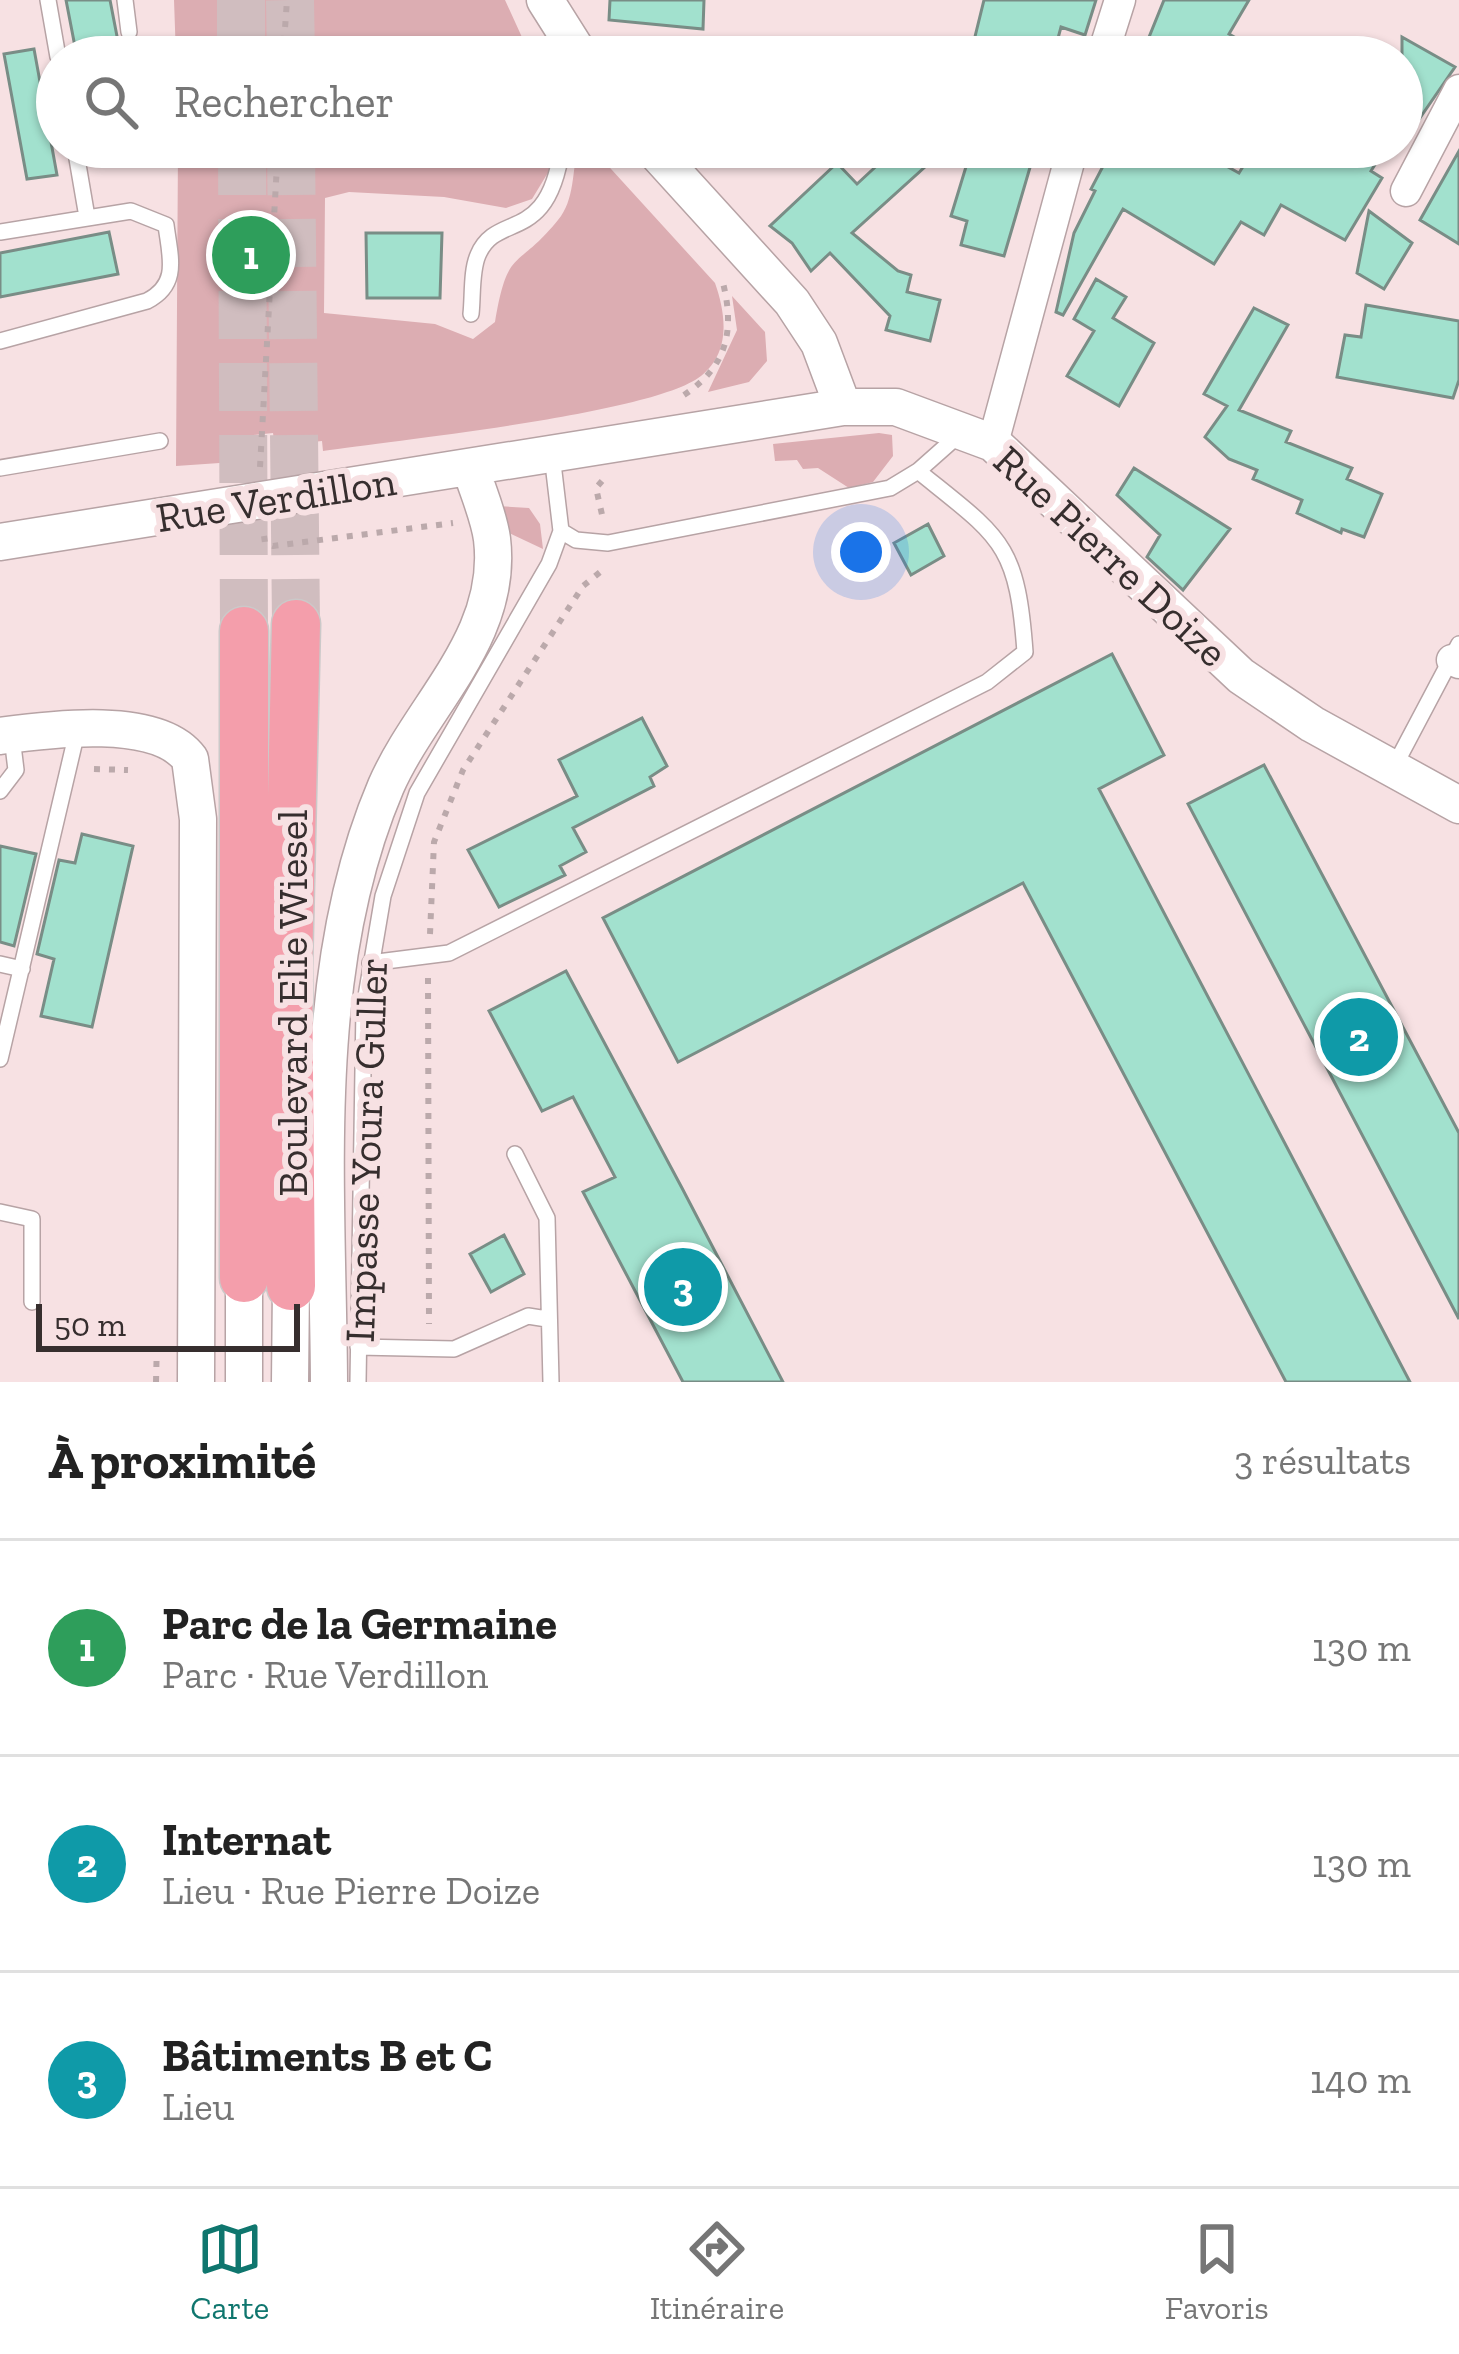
<!DOCTYPE html>
<html lang="fr">
<head>
<meta charset="utf-8">
<style>
  :root { --surface:#fff; --page:#f6f6f6; --text:#222; --muted:#767676; --line:#e0e0e0; --accent:#0f766e }
  body { margin:0; font-family:"Zilla Slab",serif; background:var(--page); color:var(--text) }
  .scale { position:absolute; left:36px; bottom:30px; width:264px; box-sizing:border-box; padding-left:12px; border:6px solid #362e2e; border-top:0; font-size:33px; line-height:42px; white-space:nowrap; color:#362e2e; -webkit-text-stroke:9px #f7e1e3; paint-order:stroke }
  .you { position:absolute; left:861px; top:552px; width:42px; height:42px; margin:-30px; border:9px solid #fff; border-radius:50%; background:#1a73e8; box-shadow:0 0 0 18px #1a73e833 }
  .badge { display:grid; place-items:center; width:78px; height:78px; border-radius:50%; background:var(--accent); color:#fff; font-size:39px; font-weight:700 }
  .pin { position:absolute; translate:-50% -50%; border:6px solid #fff; box-shadow:0 3px 12px #0006 }
  .list { margin:0; padding:0; list-style:none }
  h2 { display:flex; justify-content:space-between; align-items:center; height:156px; margin:0; padding:0 48px; font-size:51px }
  h2 small { font-size:39px; font-weight:400; color:var(--muted) }
  .list li { display:grid; grid-template-columns:78px 1fr auto; gap:36px; align-items:center; box-sizing:border-box; height:216px; padding:0 48px; border-top:3px solid var(--line) }
  .list b { display:block; font-size:45px; white-space:nowrap }
  .list p { margin:0; font-size:39px; white-space:nowrap; color:var(--muted) }
  .list em { font-size:39px; font-style:normal; color:var(--muted) }
  .icon { flex:none; width:66px; height:66px; fill:none; stroke:currentColor; stroke-width:2; stroke-linecap:round; stroke-linejoin:round }
  .map { position:relative; flex:none; width:1459px; height:1382px; overflow:hidden }
  .search { position:absolute; background:var(--surface); box-shadow:0 3px 9px #0004; left:36px; right:36px; top:36px; height:132px; display:flex; align-items:center; gap:30px; box-sizing:border-box; padding:0 42px; border-radius:66px; color:var(--muted); font-size:45px }
  .sheet { height:804px; background:var(--surface) }
  nav { display:flex; justify-content:space-around; align-items:center; box-sizing:border-box; height:168px; border-top:3px solid var(--line); background:var(--surface); font-size:33px; color:var(--muted) }
  nav a { display:grid; justify-items:center; gap:6px }
  nav .on { color:var(--accent) }
  .map>svg:first-child { display:block }
  .green { fill:#dcadb2 }
  .building { fill:#a2e1ce; stroke:#798d86; stroke-width:3 }
  .lines { fill:none; stroke-linecap:round; stroke-linejoin:round }
  .trunk-tunnel { stroke:#d0bdbf; stroke-width:48; stroke-dasharray:48 24; stroke-linecap:butt }
  .service-casing { stroke:#b7a3a5; stroke-width:18 }
  .minor-casing { stroke:#b7a3a5; stroke-width:33 }
  .tertiary-casing { stroke:#b7a3a5; stroke-width:39 }
  .trunk-casing { stroke:#cbc9c9; stroke-width:51 }
  .path { stroke:#bba9ab; stroke-width:6; stroke-dasharray:6 9; stroke-linecap:butt }
  .service { stroke:#fff; stroke-width:15 }
  .minor { stroke:#fff; stroke-width:30 }
  .tertiary { stroke:#fff; stroke-width:36 }
  .trunk { stroke:#f49eab; stroke-width:48 }
  .labels { text-anchor:middle; dominant-baseline:central; stroke-width:12; stroke-linejoin:round; paint-order:stroke }
  .street-label { font-size:42px; fill:#362e2e; stroke:#f7e1e3 }
</style>
</head>
<body>
<div class="map">
<svg width="1459" height="1382" viewBox="0 0 1459 1382">
  <rect width="100%" height="100%" fill="#f7e1e3"/>
  <path class="green" d="M174,0h331l26,57h-355z
    M178,147h374l-3,24 -17,28 -26,9 -62,-11 -95,-5 -24,6 -1,115 111,11 38,15 22,-17c13,-77 21,-50 63,-102 17,-20 14,-50 20,-73h13l124,136c11,31 16,69 -14,93 -48,38 -305,64 -378,75l-1,-10 -47,5 -2,-13 -39,4v25l-58,4z
    M732,296l33,36 2,29 -18,21 -41,10 29,-62z
    M879,433l13,2 1,21 -20,26 -24,6 -31,-20 -15,1 -6,-9 -22,1 -2,-17z
    M498,506l31,2 11,16 3,25 -40,-19z"/>
  <path class="building" d="M66,0h44l11,57h-44z
    M610,0h94l-1,29 -94,-9z
    M984,0h112l-11,35 -24,-8 -8,30h-83z
    M1164,0h85l-20,34 41,23h-129z
    M1402,37l53,30 -53,77z
    M34,49l23,126 -30,4 -23,-125z
    M897,147h50l-95,86 46,38 13,4 -4,17 33,8 -10,41 -44,-11 4,-14 -60,-63 -19,18 -19,-28 -22,-17 67,-63 20,21z
    M972,147h64l-32,109 -43,-11 6,-24 -16,-5z
    M1120,147h72l47,26 16,-26h131l-15,24 11,7 -37,62 -64,-35 -17,30 -23,-13 -27,42 -91,-55 -60,106 -7,-3 18,-79 21,-42 -4,-2 21,-40 5,3z
    M1459,151v93l-39,-24z
    M1369,211l43,32 -28,46 -27,-16z
    M109,232l9,42 -118,23v-44z
    M366,233h76l-2,65h-73z
    M1096,279l30,18 -13,21 41,25 -35,63 -52,-30 27,-45 -20,-12z
    M1366,305l93,16v59l-6,18 -116,-21 8,-42 16,2z
    M1254,308l34,17 -49,85 52,21 -5,11 66,26 -5,11 35,15 -18,43 -22,-8 -1,4 -44,-20 5,-13 -49,-21 4,-9 -28,-11 -24,-22 22,-31 -23,-12z
    M1134,468l96,61 -47,61 -36,-33 13,-22 -43,-40z
    M928,524l16,32 -33,19 -17,-32z
    M1112,654l52,101 -65,34 311,593h-124l-263,-499 -345,179 -75,-144z
    M642,718l25,48 -17,11 4,9 -81,42 13,24 -26,14 5,9 -66,32 -31,-57 109,-54 -18,-36z
    M1264,765l195,368v186l-271,-515z
    M82,834l51,12 -41,181 -51,-11 13,-57 -17,-5 22,-94 16,3z
    M0,846l36,8 -22,92 -14,-4z
    M566,971l116,217 101,194h-100l-100,-190 32,-15 -42,-80 -31,14 -53,-100z
    M504,1235l20,39 -33,18 -21,-38z"/>
  <g class="lines">
    <path class="trunk-tunnel" d="M241,0v57
      M290,0l1,57
      M242,147l2,484
      M291,147l5,477"/>
    <defs>
      <path id="service" d="M48,0l10,57
        M125,0l4,32
        M75,147l12,70
        M0,232l131,-21 35,14c4,32 14,59 -19,76l-147,40
        M471,314c2,-18 0,-43 7,-59 19,-45 70,-8 84,-108
        M0,468l160,-27
        M561,531l15,9 32,3 282,-55 28,-17 44,-39
        M1394,767l65,-123
        M0,791l16,-21 -4,-33
        M370,963l79,-10 538,-271 38,-30c-8,-110 -24,-114 -107,-181
        M0,964l22,5
        M0,1059l77,-327
        M515,1154l32,64 4,164
        M0,1212l32,7v83
        M358,1347l96,2 74,-33 19,3
        M358,1382l6,-374 19,-112 34,-103 132,-229 12,-33 -9,-76"/>
      <path id="minor" d="M1102,57l18,-57
        M1406,191l53,-101
        M993,443l80,-296
        M1452,660l7,3"/>
      <path id="tertiary" d="M545,0l36,57
        M651,147l141,155 27,41 24,64
        M0,542l843,-135h53l97,36 248,233 71,48 147,81
        M0,736c51,-7 158,-21 190,23l8,60 -2,563
        M244,1382v-104
        M290,1382l1,-96
        M329,1382c-1,-197 -22,-411 57,-596 36,-82 118,-149 106,-247 -3,-23 -14,-47 -21,-70"/>
      <path id="trunk" d="M244,1278v-647
        M291,1286l-3,-318 8,-344"/>
    </defs>
    <use href="#service" class="service-casing"/>
    <use href="#minor" class="minor-casing"/>
    <use href="#tertiary" class="tertiary-casing"/>
    <use href="#trunk" class="trunk-casing"/>
    <path class="path" d="M283,57l4,-57
      M684,395c45,-30 51,-67 38,-116
      M260,467l18,-320
      M602,481l-6,7 7,31
      M264,536l1,7 8,3 180,-23
      M94,769l34,1
      M430,934l4,-92 29,-72 120,-184 22,-18
      M428,978l1,346
      M156,1382l1,-41"/>
    <use href="#service" class="service"/>
    <use href="#minor" class="minor"/>
    <use href="#tertiary" class="tertiary"/>
    <use href="#trunk" class="trunk"/>
  </g>
  <g class="labels">
    <g class="street-label">
      <text transform="translate(276 499) rotate(-9)">Rue Verdillon</text>
      <text transform="translate(1111 556) rotate(43)">Rue Pierre Doize</text>
      <text transform="translate(292 1003) rotate(-90)">Boulevard Elie Wiesel</text>
      <text transform="translate(366 1150) rotate(-88)">Impasse Youra Guller</text>
    </g>
  </g>
</svg>
<div class="scale">50 m</div>
<div class="you"></div>
<div class="pin badge" style="left:251px;top:255px;background:#2e9e5b">1</div>
<div class="pin badge" style="left:1359px;top:1037px;background:#0f9aa8">2</div>
<div class="pin badge" style="left:683px;top:1287px;background:#0f9aa8">3</div>
<div class="search"><svg class="icon" aria-label="search" viewBox="0 0 24 24"><circle cx="10" cy="10" r="6"/><path d="M15 15l6 6"/></svg>Rechercher</div>
</div>
<section class="sheet">
<h2>À proximité<small>3 résultats</small></h2>
<ul class="list">
<li><span class="badge" style="background:#2e9e5b">1</span><div><b>Parc de la Germaine</b><p>Parc · Rue Verdillon</p></div><em>130 m</em></li>
<li><span class="badge" style="background:#0f9aa8">2</span><div><b>Internat</b><p>Lieu · Rue Pierre Doize</p></div><em>130 m</em></li>
<li><span class="badge" style="background:#0f9aa8">3</span><div><b>Bâtiments B et C</b><p>Lieu</p></div><em>140 m</em></li>
</ul>
</section>
<nav>
<a class="on"><svg class="icon" aria-label="map" viewBox="0 0 24 24"><path d="M3 6l6-2 6 2 6-2v14l-6 2-6-2-6 2zM9 4v14M15 6v14"/></svg>Carte</a>
<a><svg class="icon" aria-label="directions" viewBox="0 0 24 24"><path d="M12 3l9 9-9 9-9-9zM9 14v-3h6M13 9l2 2-2 2"/></svg>Itinéraire</a>
<a><svg class="icon" aria-label="saved" viewBox="0 0 24 24"><path d="M7 4h10v16l-5-4-5 4z"/></svg>Favoris</a>
</nav>
</body>
</html>
